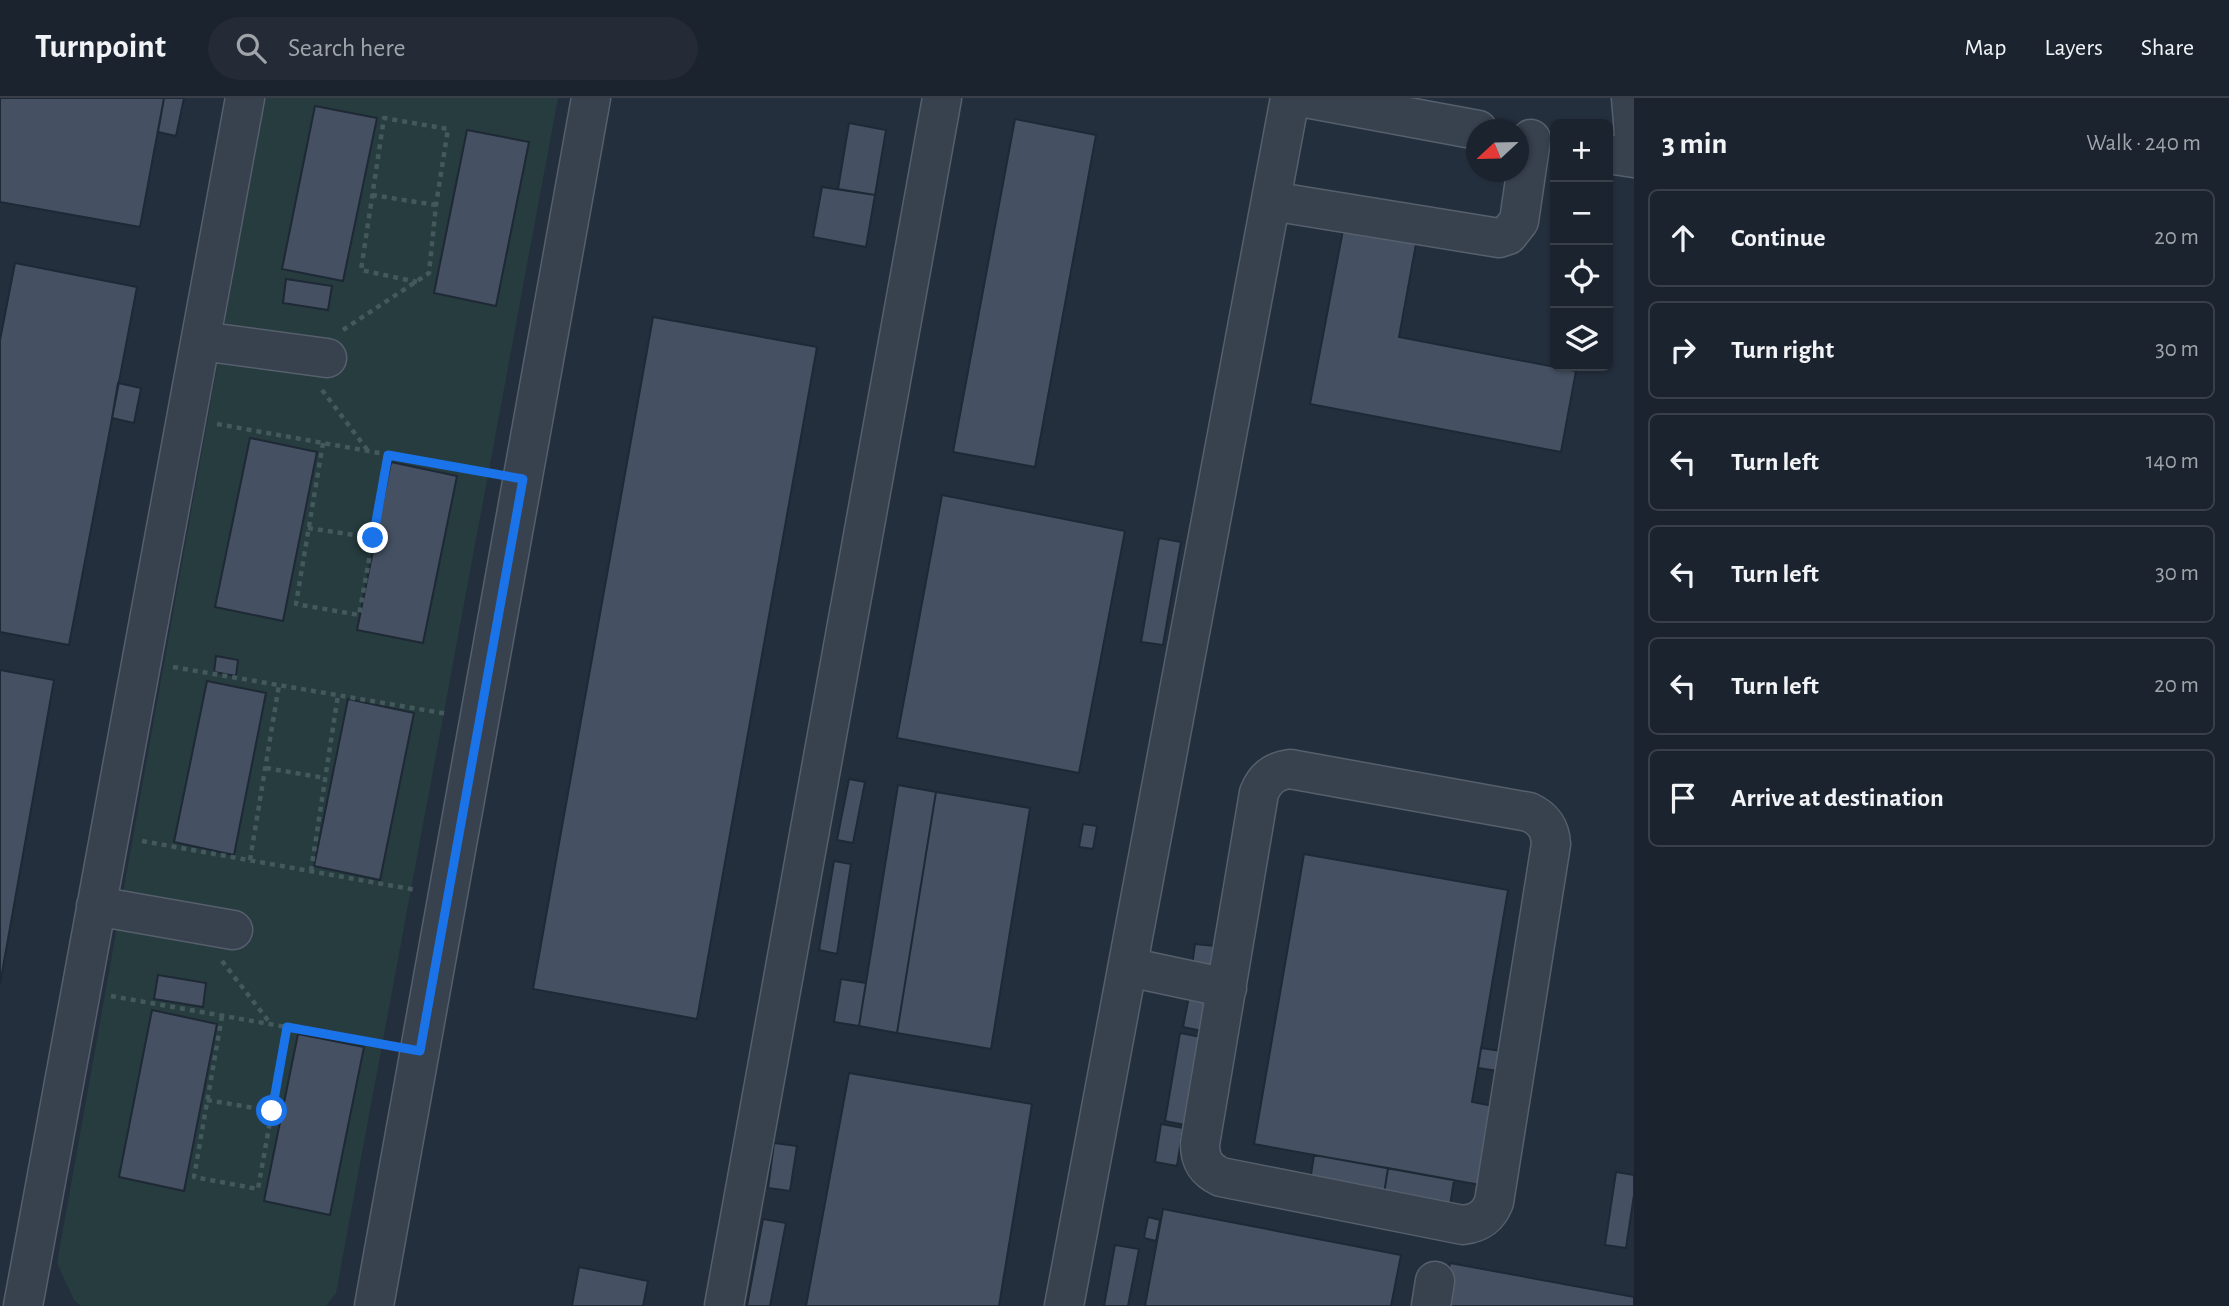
<!DOCTYPE html>
<html lang="en">
<head>
<meta charset="utf-8">
<style>
  :root { --surface:#1b232e; --page:#242b36; --text:#f1f3f6; --muted:#a0a4aa; --line:#39404a }
  body { margin:0; font-family:"Alegreya Sans",sans-serif; background:var(--page); color:var(--text) }
  .controls { position:absolute; right:21px; top:21px; display:grid; overflow:hidden; border-radius:10px; box-shadow:0 2px 5px #0004 }
  .controls button { width:63px; height:63px; display:grid; place-items:center; padding:0; border:0; border-bottom:2px solid var(--line); background:var(--surface); color:var(--text); font:35px sans-serif }
  .compass { position:absolute; left:1466px; top:21px; width:63px; height:63px; border-radius:50%; background:var(--surface); box-shadow:0 2px 5px #0004; rotate:248deg }
  .stop { position:absolute; width:21px; height:21px; margin:-16px; border:5px solid #1a73e8; border-radius:50%; background:#fff }
  .stop.end { background:#1a73e8; border-color:#fff; box-shadow:0 2px 7px #0008 }
  .list { margin:0; padding:0; list-style:none }
  h2 { display:flex; justify-content:space-between; align-items:center; height:91px; margin:0; padding:0 28px; font-size:30px }
  h2 small { font-size:23px; font-weight:400; color:var(--muted) }
  .list li { display:grid; grid-template-columns:46px 1fr auto; gap:21px; align-items:center; box-sizing:border-box; height:98px; margin:0 14px 14px; padding:0 14px; border:2px solid var(--line); border-radius:10px }
  .list b { display:block; font-size:26px; white-space:nowrap }
  .list em { font-size:23px; font-style:normal; color:var(--muted) }
  .icon { flex:none; width:38px; height:38px; fill:none; stroke:currentColor; stroke-width:2; stroke-linecap:round; stroke-linejoin:round }
  .map { position:relative; flex:none; width:1634px; height:1208px; overflow:hidden }
  header { display:flex; align-items:center; gap:42px; box-sizing:border-box; height:98px; padding:0 35px; background:var(--surface); border-bottom:2px solid var(--line) }
  header strong { font-size:33px }
  nav { display:flex; gap:38px; margin-inline-start:auto; font-size:24px }
  .search { width:490px; height:63px; background:var(--page); display:flex; align-items:center; gap:18px; box-sizing:border-box; padding:0 24px; border-radius:38px; color:var(--muted); font-size:26px }
  main { display:flex }
  aside { flex:1; background:var(--surface) }
  .map>svg:first-child { display:block }
  .green { fill:#263c3f; fill-rule:evenodd }
  .building { fill:#455162; stroke:#1f2835; stroke-width:2 }
  .lines { fill:none; stroke-linecap:round; stroke-linejoin:round }
  .minor-casing { stroke:#565f6c; stroke-width:41 }
  .path { stroke:#44595c; stroke-width:4.5; stroke-dasharray:5 5; stroke-linecap:butt }
  .minor { stroke:#38414e; stroke-width:38 }
  .route { stroke:#1a73e8; stroke-width:9 }
</style>
</head>
<body>
<header>
<strong>Turnpoint</strong>
<div class="search"><svg class="icon" aria-label="search" viewBox="0 0 24 24"><circle cx="10" cy="10" r="6"/><path d="M15 15l6 6"/></svg>Search here</div>
<nav><a>Map</a><a>Layers</a><a>Share</a></nav>
</header>
<main>
<div class="map">
<svg width="1634" height="1208" viewBox="0 0 1634 1208">
  <rect width="100%" height="100%" fill="#242f3e"/>
  <path class="green" d="M265,0h293l-222,1195 -10,13h-245l-7,-6 -17,-37zM377,21l-34,162 -60,-12zM467,32l62,13 -33,163 -62,-13zM250,340l67,14 -34,169 -68,-15zM391,364l66,14 -34,167 -66,-14zM207,583l59,13 -32,160zM348,601l65,14 -33,167 -66,-14zM152,913l65,13 -33,166 -65,-13zM298,936l66,14 -34,167 -66,-14z"/>
  <path class="building" d="M0,0h164l-24,129 -140,-25z
    M164,0h20l-8,38 -18,-4z
    M315,8l62,12 -34,163 -61,-12z
    M1015,21l81,16 -61,332 -82,-15z
    M849,25l37,7 -11,65 -37,-6z
    M467,32l62,12 -33,164 -62,-13z
    M822,89l53,8 -9,52 -53,-10z
    M1343,132l73,14 -17,93 177,34 -15,81 -251,-48z
    M15,165l122,24 -68,358 -69,-13v-292z
    M286,181l46,7 -4,24 -45,-7z
    M653,219l164,30 -120,672 -164,-30z
    M118,285l23,5 -7,35 -22,-5z
    M250,340l67,14 -34,169 -68,-14z
    M391,364l66,14 -34,167 -66,-13z
    M942,397l183,36 -46,242 -182,-35z
    M1159,440l22,4 -18,103 -22,-3z
    M216,558l22,4 -2,16 -22,-4z
    M0,572l54,10 -54,304z
    M207,583l59,12 -32,162 -60,-13z
    M348,601l66,14 -34,167 -66,-14z
    M849,681l16,3 -12,61 -16,-3z
    M898,687l38,7 -39,241 -38,-7z
    M936,694l94,16 -39,241 -94,-16z
    M1083,726l14,2 -4,23 -14,-2z
    M1304,756l204,36 -36,212 27,5 -13,79 -232,-42z
    M834,763l17,3 -14,90 -18,-4z
    M1195,846l20,2 -4,23 -19,-3z
    M158,877l48,8 -3,24 -49,-8z
    M841,881l25,4 -7,43 -25,-4z
    M1189,898l19,4 -6,31 -19,-4z
    M152,912l65,14 -33,167 -65,-14z
    M1180,935l21,4 -16,88 -20,-4z
    M298,936l66,13 -34,168 -66,-14z
    M1481,950l20,3 -3,20 -20,-3z
    M849,975l183,31 -33,202h-193z
    M1161,1026l22,4 -6,38 -22,-4z
    M774,1045l23,3 -7,45 -22,-3z
    M1314,1057l74,13 -6,39 -74,-13z
    M1388,1070l66,12 -6,39 -66,-12z
    M1616,1074l18,3v20l-8,53 -21,-3z
    M1163,1111l238,46 -10,51h-246z
    M1148,1119l12,3 -4,21 -12,-3z
    M763,1121l23,4 -16,83h-23z
    M1115,1147l24,4 -11,57h-24z
    M1450,1165l184,34v9h-192z
    M579,1169l69,14 -5,25h-71z"/>
  <g class="lines">
    <defs>
      <path id="minor" d="M1306,0l172,32
        M1631,0l3,36
        M1608,56l26,4
        M1271,103l228,37 9,-3 11,-14 12,-82
        M201,243l126,17
        M1290,671l239,43c15,7 21,16 22,32l-57,358c-6,15 -15,21 -31,23l-242,-48c-15,-7 -21,-16 -21,-33l59,-351c6,-15 15,-22 31,-24z
        M96,808l137,24
        M1128,869l99,21
        M23,1208l222,-1208
        M374,1208l217,-1208
        M724,1208l218,-1208
        M1064,1208l226,-1208
        M1431,1208l4,-25"/>
    </defs>
    <use href="#minor" class="minor-casing"/>
    <path class="path" d="M372,97l64,10
      M343,232l86,-57 7,-68 12,-76 -64,-11 -23,152 56,12
      M322,292l47,62
      M217,326l274,49
      M323,345l-27,161 63,11 29,-160
      M308,430l65,10
      M173,569l275,47
      M266,670l59,10
      M142,743l274,49
      M250,762l29,-175
      M311,773l27,-176
      M222,863l48,62
      M111,898l277,49
      M222,918l-28,161 64,12 29,-162
      M207,1002l65,11"/>
    <use href="#minor" class="minor"/>
  </g>
  <g class="lines">
    <path class="route" d="M272,1013l15,-84 133,24 103,-572 -135,-24 -15,83"/>
  </g>
</svg>
<div class="controls">
<button>+</button>
<button>−</button>
<button><svg class="icon" aria-label="locate" viewBox="0 0 24 24"><circle cx="12" cy="12" r="6"/><path d="M12 2v4M12 18v4M2 12h4M18 12h4"/></svg></button>
<button><svg class="icon" aria-label="layers" viewBox="0 0 24 24"><path d="M12 4l9 5-9 5-9-5zM3 14l9 5 9-5"/></svg></button>
</div>
<svg class="compass" viewBox="-18 -18 36 36"><path d="M0-13l5 13h-10z" fill="#e53935"/><path d="M0 13l5-13h-10z" fill="#a0a4aa"/></svg>
<div class="stop" style="left:272px;top:1013px"></div>
<div class="stop end" style="left:373px;top:440px"></div>
</div>
<aside>
<h2>3 min<small>Walk · 240 m</small></h2>
<ul class="list">
<li><svg class="icon" aria-label="ahead" viewBox="0 0 24 24"><path d="M12 20V5M6 11l6-6 6 6"/></svg><div><b>Continue</b></div><em>20 m</em></li>
<li><svg class="icon" aria-label="right" viewBox="0 0 24 24"><path d="M7 20v-9h11M14 6l5 5-5 5"/></svg><div><b>Turn right</b></div><em>30 m</em></li>
<li><svg class="icon" aria-label="left" viewBox="0 0 24 24"><path d="M17 20v-9H6M10 6l-5 5 5 5"/></svg><div><b>Turn left</b></div><em>140 m</em></li>
<li><svg class="icon" aria-label="left" viewBox="0 0 24 24"><path d="M17 20v-9H6M10 6l-5 5 5 5"/></svg><div><b>Turn left</b></div><em>30 m</em></li>
<li><svg class="icon" aria-label="left" viewBox="0 0 24 24"><path d="M17 20v-9H6M10 6l-5 5 5 5"/></svg><div><b>Turn left</b></div><em>20 m</em></li>
<li><svg class="icon" aria-label="arrive" viewBox="0 0 24 24"><path d="M6 21V4h12l-3 4 3 4H6"/></svg><div><b>Arrive at destination</b></div></li>
</ul>
</aside>
</main>
</body>
</html>
